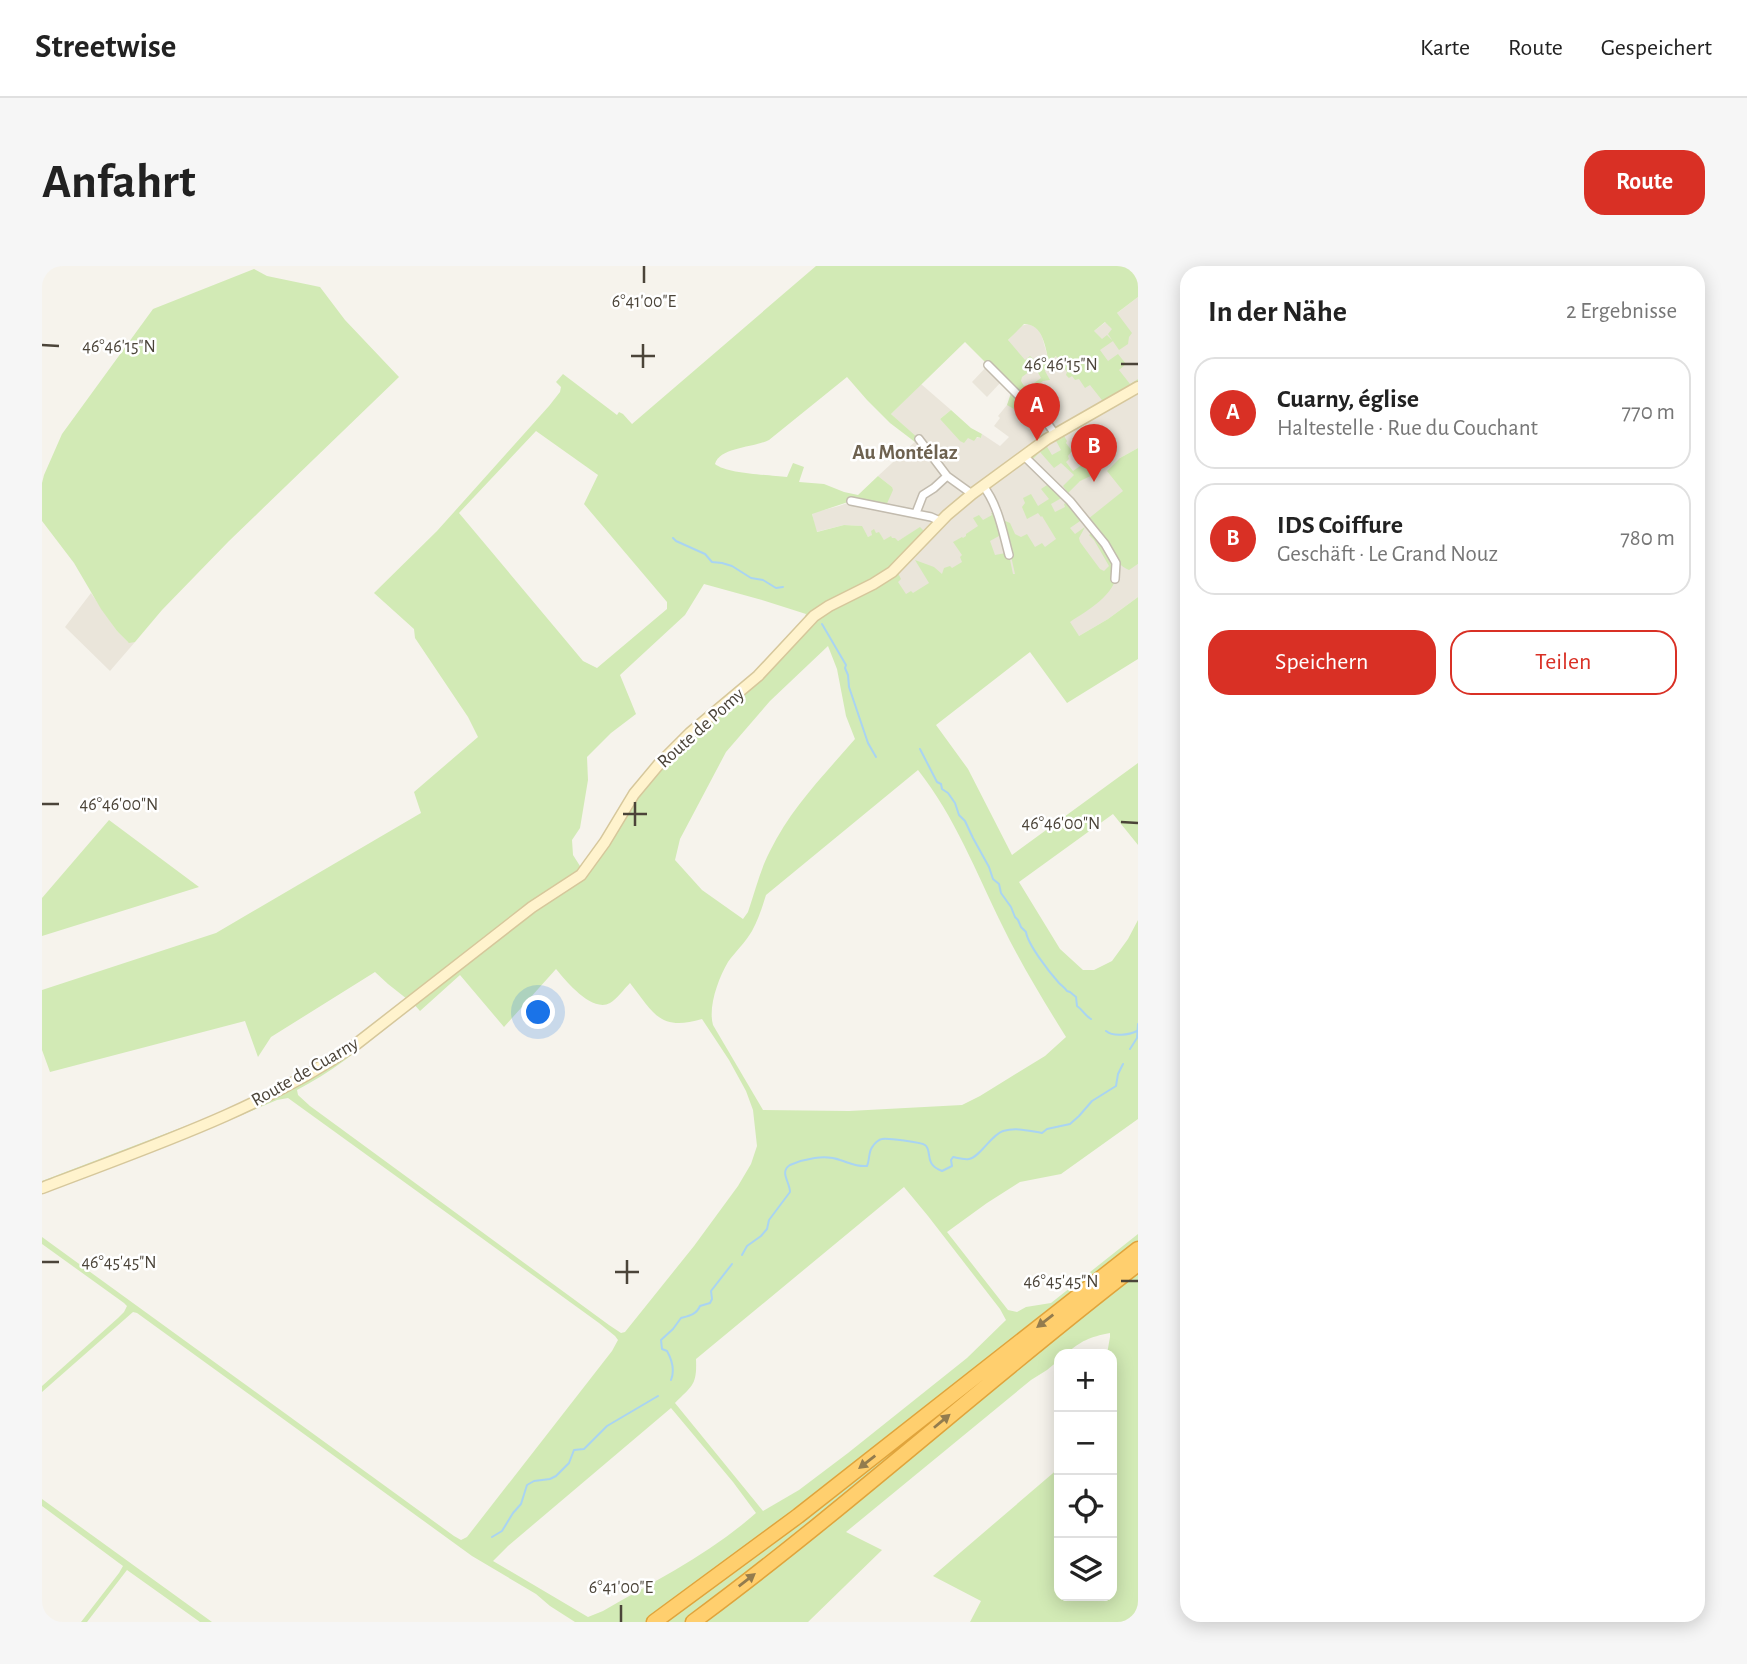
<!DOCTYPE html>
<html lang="de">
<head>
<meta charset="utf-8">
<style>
  :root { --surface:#fff; --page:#f6f6f6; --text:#222; --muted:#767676; --line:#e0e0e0; --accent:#d93025 }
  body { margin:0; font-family:"Alegreya Sans",sans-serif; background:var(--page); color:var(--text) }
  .controls { position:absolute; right:21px; bottom:21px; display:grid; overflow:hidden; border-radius:14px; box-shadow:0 4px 18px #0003 }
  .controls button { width:63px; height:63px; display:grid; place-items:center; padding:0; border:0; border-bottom:2px solid var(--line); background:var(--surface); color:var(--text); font:35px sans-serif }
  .you { position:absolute; left:497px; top:747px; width:24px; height:24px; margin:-18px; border:5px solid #fff; border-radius:50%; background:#1a73e8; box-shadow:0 0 0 10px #1a73e833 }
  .badge { display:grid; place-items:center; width:46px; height:46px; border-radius:50%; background:var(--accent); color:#fff; font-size:23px; font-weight:700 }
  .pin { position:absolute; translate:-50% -58px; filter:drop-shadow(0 2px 4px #0008) }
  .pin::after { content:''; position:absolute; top:37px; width:24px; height:21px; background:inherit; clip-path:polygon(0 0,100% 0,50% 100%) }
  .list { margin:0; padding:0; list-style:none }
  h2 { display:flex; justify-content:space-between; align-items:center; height:91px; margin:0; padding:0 28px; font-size:30px }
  h2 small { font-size:23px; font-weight:400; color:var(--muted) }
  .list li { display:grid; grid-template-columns:46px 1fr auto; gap:21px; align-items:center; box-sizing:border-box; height:112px; margin:0 14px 14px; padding:0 14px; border:2px solid var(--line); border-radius:21px }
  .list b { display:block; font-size:26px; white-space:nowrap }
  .list p { margin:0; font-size:23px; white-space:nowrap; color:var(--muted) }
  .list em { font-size:23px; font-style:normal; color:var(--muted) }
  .actions { display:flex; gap:14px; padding:21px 28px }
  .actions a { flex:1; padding:16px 0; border:2px solid var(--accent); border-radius:21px; text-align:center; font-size:24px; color:var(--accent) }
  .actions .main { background:var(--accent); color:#fff }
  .icon { flex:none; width:38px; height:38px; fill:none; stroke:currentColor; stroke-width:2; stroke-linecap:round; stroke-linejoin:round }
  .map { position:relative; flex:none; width:1096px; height:1356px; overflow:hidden; border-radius:21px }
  header { display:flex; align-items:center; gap:42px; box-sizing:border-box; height:98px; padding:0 35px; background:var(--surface); border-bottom:2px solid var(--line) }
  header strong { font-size:33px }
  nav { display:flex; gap:38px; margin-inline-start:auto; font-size:24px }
  .intro { display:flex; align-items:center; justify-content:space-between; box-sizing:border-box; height:168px; padding:0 42px }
  h1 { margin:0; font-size:49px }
  .button { padding:18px 32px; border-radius:21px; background:var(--accent); color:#fff; font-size:24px; font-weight:700 }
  main { display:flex; gap:42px; padding:0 42px }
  aside { flex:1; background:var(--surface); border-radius:21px; box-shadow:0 4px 18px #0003 }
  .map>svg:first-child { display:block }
  .residential { fill:#eae5da }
  .green { fill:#d2eab5; fill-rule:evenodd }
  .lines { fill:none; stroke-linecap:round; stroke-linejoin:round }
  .stream { stroke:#a9d4f2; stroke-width:2 }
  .street-casing { stroke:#c2bbae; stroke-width:10 }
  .secondary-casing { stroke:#d6c79b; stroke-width:13 }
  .highway-casing { stroke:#e0a43c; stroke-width:17 }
  .street { stroke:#fff; stroke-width:7 }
  .secondary { stroke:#fff3cd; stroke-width:10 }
  .highway { stroke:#ffcf6e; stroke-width:14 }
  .oneway { fill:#937c4e }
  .ticks { fill:none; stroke:#4b4439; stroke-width:2.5 }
  .labels { text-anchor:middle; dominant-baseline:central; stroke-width:5; stroke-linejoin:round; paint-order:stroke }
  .street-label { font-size:19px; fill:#4b4439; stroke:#fff }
  .neighbourhood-label { font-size:21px; font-weight:bold; fill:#6e6250; stroke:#fff }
  .ticks-label { font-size:18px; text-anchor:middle; fill:#4b4439; stroke:#fff; stroke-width:5; stroke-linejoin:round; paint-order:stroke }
</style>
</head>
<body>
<header>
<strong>Streetwise</strong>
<nav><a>Karte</a><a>Route</a><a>Gespeichert</a></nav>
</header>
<div class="intro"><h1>Anfahrt</h1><a class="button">Route</a></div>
<main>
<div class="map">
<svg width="1096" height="1356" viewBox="0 0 1096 1356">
  <rect width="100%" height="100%" fill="#f6f3ec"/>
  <path class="residential" d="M1096,31v151l-18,10 13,109 5,-3v33l-30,22 -29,17 -176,-31 -30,-21 47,-56 -22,13 -6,-2 -8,1 -5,-7 -11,4 -7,-11 -17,-1 -28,7 -4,-19 27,-7 53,-19 -14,-11 40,-37 -27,-25 30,-30 30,26 -11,9 28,18 13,1 1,-4 18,12 9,-9 -15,-11 6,-8 -2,-2 9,-11 5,-12 -11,-11 -14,15 -15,-15 16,-17 32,-39 9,-2 9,5 4,8 7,24 45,-30z
    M49,327l26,38 11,11h7l-25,29 -45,-44z"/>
  <path class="green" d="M774,0h322v31l-21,16 15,20 -3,4 -1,7 -9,6 -11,-16 4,-5 -7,-7 -11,9 8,8 5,-4 6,6 -13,9 8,11 10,-7 8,10 -7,6 11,14 8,-5v6l-33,19 -15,-19 -5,3 -6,-9 -4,1 -3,-4 -3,2 -3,-3 1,-3 -11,-16 -7,6c-4,-16 -6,-38 -25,-38l-16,16 17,20 5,-4 7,6 4,-4 4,2 1,6 -1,5 5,9 -7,1 -7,5 -2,-3 7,-5 -5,-9 3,-2 -3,-5 -8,3 2,6 -8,6 -1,4 3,5 2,-1 2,1 4,-2 2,3 -3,11 -7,-6c-5,6 -5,12 -10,17l-7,-4 4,-12 -23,-28 -23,-23 -74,72 28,25 -4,3 -25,-19 -23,-23 -20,-23 -78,63c-16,8 -49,7 -54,24 12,10 55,11 72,13l6,-14 11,4 -5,15 25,2 20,8 14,3 20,-19 14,11 1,3 -8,18 -34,-7 -39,13 5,18 27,-7 18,1 6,11 4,-2 -1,-4 3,-2 2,4 3,-1 5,8 7,-4 1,2h3l3,3 22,-14 8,8 -32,34 5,10 -3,3 8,12 5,-3 2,2 16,-10 -14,-23 19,7 8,7 2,-6 6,-2 2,2 10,-6 -2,-5 2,-2 -9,-13 9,-5 1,1 3,-2v-2l12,-8 -5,-8 6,-3 4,5 9,-5 -1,-2 3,-1 6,20 -1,4 -9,5 5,14 11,-2 3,2 4,19h2l-12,-54 7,3 5,11 6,3 6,-3 8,13 7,-4 3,4 11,-8 -14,-23 -1,1 -3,-4 -11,6 -5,-12 3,-4 -2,-5 8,-4 7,12 11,-7 -8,-10 9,-6 15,13 -14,8 4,8 10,-5 -1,-3 4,-3 15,18 -13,9 5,6 10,-7 -6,11 1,4 20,27 4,2 5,-5 -15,-26 -5,-5 6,-4c5,8 19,24 21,33 7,27 -28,46 -46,58l9,14 29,-17 30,-22v62l-71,44 -37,-51 -94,73 32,44 44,86 126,-92v82l-25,-31 -94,68 41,67 23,21h11l18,-9 16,-22 10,-19v199l-77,55 -41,8 -33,21 -40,29 61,78 9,2 9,-5 25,-4 87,-69v388h-168l11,-21 -48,-25 126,-108v128h53v-242h-5l3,-17v-4c-21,4 -29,8 -44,21h-7v6l-12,10 -16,10 -185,152 36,18 -74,72h-233l-25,-16 -14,-12 -64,-38 -335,-243 -4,-1 -91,80v-6l76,-68 6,-6 3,-6 -3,-3 -82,-59v-7l412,299 7,4 6,-3 145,-186 6,-11 -3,-4 -16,-13 -311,-225 -11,2 -66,28 -169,65v-12l201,-77 89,-47 75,-58 -19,-15 -13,-12 -104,65 -13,20 -13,-36 -195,51 -8,-22v-60l174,-57 205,-120 -7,-21 64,-55 -10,-20 -53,-79 -1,-9 -40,-36 63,-62 112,-125 11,-14 1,-5 -5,-5 7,-8 54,41 2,-3 4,2 9,10zM494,165l62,44 -14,29 83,98v7l-70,59 -14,-7 -124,-148zM662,318l58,16 44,14 -3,7 -40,42 -137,136 -41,63 -5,4 -7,-11 -1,-15 8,-12 8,-48 -1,-23 24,-24 25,-19 -16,-39 65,-60zM786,380l9,23 9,47 9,23c-31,36 -64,69 -85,112 -10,19 -15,41 -22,61l-5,7 -41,-29 -27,-30 5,-21 46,-87 44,-51zM876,504c37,47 58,102 84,155 19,39 41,75 64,112l-21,19 -65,40 -18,9 -113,6 -86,-1 -50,-85c-5,-18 5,-46 15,-63 7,-10 17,-19 24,-31 6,-11 10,-23 14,-36zM514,703c10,12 36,44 54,34 7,-4 14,-14 20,-20 23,29 29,49 72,36l27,41 17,31 7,19 4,36 -6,18 -13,22 -44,60 -69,86 -4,1 -12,-8 -299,-219 -12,-11 -1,-5c33,-17 62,-40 91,-63l-4,-3 28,-22 8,9 40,-36 44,52zM862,921l24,29 72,93 6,11 -39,38 -119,95 -49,37 -36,21 -88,-108c18,-18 22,-18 21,-44zM629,1142l62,74 23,31c-45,40 -101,68 -153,98l-15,6 -95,-56 15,-15z
    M212,3l13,7 53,11 25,33 54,57 -170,164 -67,69 -27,32 -6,1 -12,-12 -16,-22 -27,-46 -32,-42v-38l2,-8 18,-41 91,-125z
    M909,144l20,18 11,6 -1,4 -4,-1 -3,4 -6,-3 -4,5 -4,-2 -20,-22z
    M1021,168l4,7 -1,2 6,8 -4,5 1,3 -3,3 7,9 10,-7 -1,-2 7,-5 2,5 -1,2 7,9 -17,8 -12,12 -5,-7 11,-11 -13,-12 -7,5 -14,-16 -8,8 -2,-3 16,-12 6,10 9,-5 -6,-11z
    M1096,182v116l-9,6c-16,-6 -31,-37 -41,-51l35,-28 -16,-20 13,-13z
    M67,554l90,67 -157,49v-38z
    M0,1233l170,123h-12l-73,-52 -40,52h-6l38,-49 4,-7 -81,-60z"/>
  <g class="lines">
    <path class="stream" d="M631,272l3,3 29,13 7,8 10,1 10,3 19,12 12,2 13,8 7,-1
      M780,358l24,41 -1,3 3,7 1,12 19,56 8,14
      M878,483l17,33 4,2 1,5 6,4 7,10 4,12 6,6 8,17 16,29 4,12 6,5 2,9 10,14 4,10 3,3 3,7 5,5c2,13 24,41 33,51 3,3 6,5 8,8l3,1 6,5 1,9c6,4 7,9 14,13
      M1064,765c7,6 23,4 31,0
      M1088,783l7,-11 1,-14
      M700,989l5,-9 14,-10 6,-7 2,-9 21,-28c0,-10 -11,-20 0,-27 14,-6 35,-11 50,-5 10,3 16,7 27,6 3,-6 1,-15 6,-20 1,-2 6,-7 9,-7 5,-1 39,3 43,6 8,6 -2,19 17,26l10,-5 -1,-6 2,-3c5,1 11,3 16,2 11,-2 22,-24 34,-28 14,-4 26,0 39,2l5,-4 23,-5 9,-8 13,-15 24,-15 2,-12 5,-10
      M629,1114c4,-10 1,-20 -4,-29l-5,-2 -1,-9 12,-11 8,-11c8,-2 15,-3 19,-12l10,-3 2,-4 -1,-8 21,-27
      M450,1271l10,-6 11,-18 8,-9 6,-19 7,-4 16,-2 6,-3 13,-13 5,-13 10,-1 23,-23 51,-30"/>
    <defs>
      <path id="street" d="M946,99l32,32 13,6 22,31
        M877,173l28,37
        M982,190l46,45 35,43 11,19 -1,16
        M941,220c15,18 20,47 26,69
        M809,235l80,16 9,4
        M874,247l7,-18 11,-7 13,-12 25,18"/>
      <path id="secondary" d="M0,922c107,-41 218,-78 313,-143l177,-138 49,-32 24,-33 29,-48 25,-30 31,-31 68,-57 56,-60 15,-10 44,-22 19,-12 55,-57 25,-21 75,-55 91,-52"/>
      <path id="highway" d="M612,1356l144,-106 340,-267
        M651,1356c153,-113 294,-242 445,-358"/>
    </defs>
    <use href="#street" class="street-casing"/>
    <use href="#secondary" class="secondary-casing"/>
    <use href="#highway" class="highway-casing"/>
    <use href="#street" class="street"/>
    <use href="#secondary" class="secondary"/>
    <use href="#highway" class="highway"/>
  </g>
  <defs><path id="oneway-solid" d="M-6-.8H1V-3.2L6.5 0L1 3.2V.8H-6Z" transform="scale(1.75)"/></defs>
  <g class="oneway">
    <use href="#oneway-solid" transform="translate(1003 1055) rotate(142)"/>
    <use href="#oneway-solid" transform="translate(900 1155) rotate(-40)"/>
    <use href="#oneway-solid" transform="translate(825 1196) rotate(142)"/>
    <use href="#oneway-solid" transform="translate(705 1314) rotate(-38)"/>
  </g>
  <path class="ticks" d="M602,17v-17M0,79l17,1M589,90h24M1079,98h17M601,102v-24M0,538h17M581,548h24M1079,556l17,1M593,560v-24M0,996h17M573,1006h24M1079,1015h17M585,1018v-24M579,1356v-17"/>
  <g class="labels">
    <g class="street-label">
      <text transform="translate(659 462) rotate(-42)">Route de Pomy</text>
      <text transform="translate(263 806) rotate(-30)">Route de Cuarny</text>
    </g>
    <g class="neighbourhood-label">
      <text x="863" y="186">Au Montélaz</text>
    </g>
  </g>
  <g class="ticks-label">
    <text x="602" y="41">6°41'00"E</text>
    <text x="77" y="86">46°46'15"N</text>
    <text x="1019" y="104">46°46'15"N</text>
    <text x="77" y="544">46°46'00"N</text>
    <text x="1019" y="563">46°46'00"N</text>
    <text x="77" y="1002">46°45'45"N</text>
    <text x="1019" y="1021">46°45'45"N</text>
    <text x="579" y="1327">6°41'00"E</text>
  </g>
</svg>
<div class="controls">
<button>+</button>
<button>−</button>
<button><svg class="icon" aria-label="locate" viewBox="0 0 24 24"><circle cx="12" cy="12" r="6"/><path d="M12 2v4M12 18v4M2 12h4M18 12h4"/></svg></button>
<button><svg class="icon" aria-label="layers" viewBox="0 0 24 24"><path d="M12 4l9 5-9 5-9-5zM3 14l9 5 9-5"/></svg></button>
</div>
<div class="you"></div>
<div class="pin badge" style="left:995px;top:175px">A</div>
<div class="pin badge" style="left:1052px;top:216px">B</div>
</div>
<aside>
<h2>In der Nähe<small>2 Ergebnisse</small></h2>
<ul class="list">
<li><span class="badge">A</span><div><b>Cuarny, église</b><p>Haltestelle · Rue du Couchant</p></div><em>770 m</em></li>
<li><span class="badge">B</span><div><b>IDS Coiffure</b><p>Geschäft · Le Grand Nouz</p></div><em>780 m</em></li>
</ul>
<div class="actions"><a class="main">Speichern</a><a>Teilen</a></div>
</aside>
</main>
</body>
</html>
